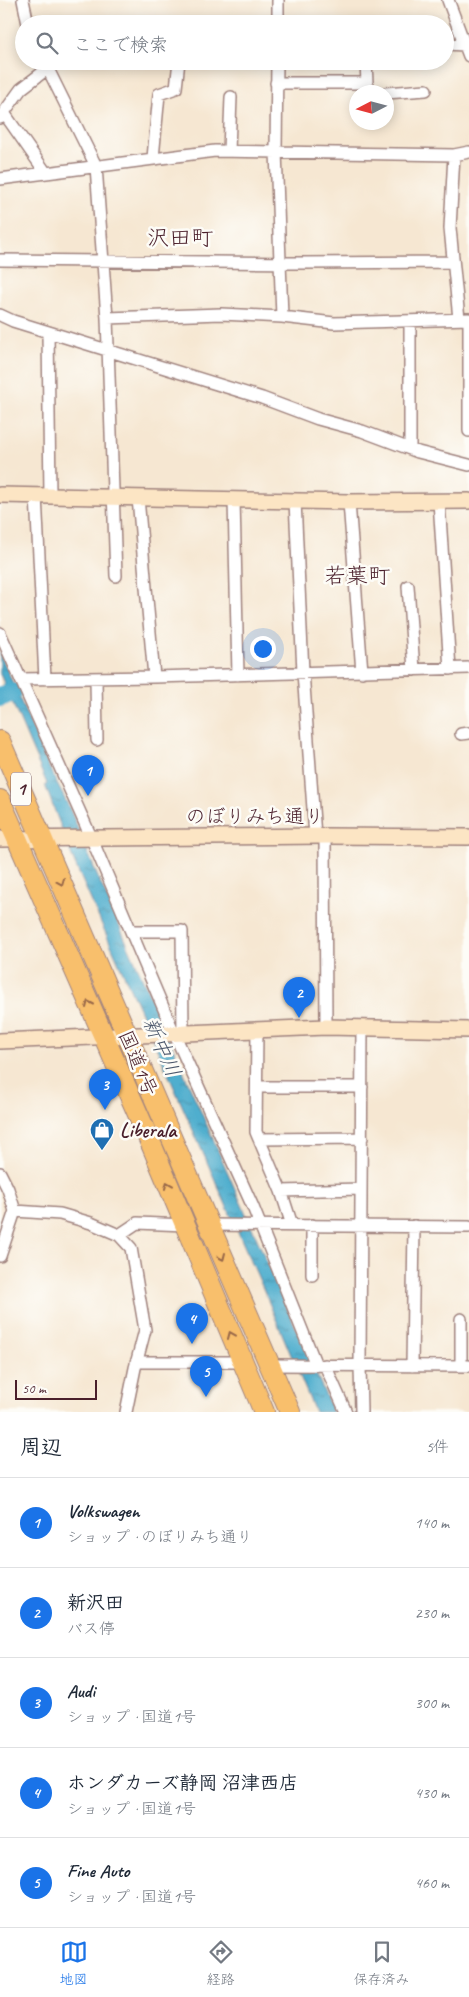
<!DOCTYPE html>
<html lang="ja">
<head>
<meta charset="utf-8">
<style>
  :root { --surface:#fff; --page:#f2f2f3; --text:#1f2937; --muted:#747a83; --line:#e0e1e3; --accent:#1a73e8 }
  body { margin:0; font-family:Caveat,"Klee One",sans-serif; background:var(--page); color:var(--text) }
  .compass { position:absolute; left:349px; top:85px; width:45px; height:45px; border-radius:50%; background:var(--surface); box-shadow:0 2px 12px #0003; rotate:264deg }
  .scale { position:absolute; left:15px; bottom:12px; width:82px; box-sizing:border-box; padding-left:5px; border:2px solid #4a1f2b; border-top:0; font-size:14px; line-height:18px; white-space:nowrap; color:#4a1f2b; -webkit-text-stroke:4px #fdfcf7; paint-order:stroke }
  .you { position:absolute; left:262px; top:648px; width:18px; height:18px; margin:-12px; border:4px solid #fff; border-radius:50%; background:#1a73e8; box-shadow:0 0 0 8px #1a73e833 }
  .badge { display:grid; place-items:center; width:32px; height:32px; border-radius:50%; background:var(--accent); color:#fff; font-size:16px; font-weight:700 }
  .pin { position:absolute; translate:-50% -41px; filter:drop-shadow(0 1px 2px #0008) }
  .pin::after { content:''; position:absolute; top:26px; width:18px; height:15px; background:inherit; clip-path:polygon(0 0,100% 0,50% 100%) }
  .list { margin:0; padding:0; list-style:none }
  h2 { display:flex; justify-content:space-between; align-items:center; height:65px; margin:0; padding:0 20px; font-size:21px }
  h2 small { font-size:16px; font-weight:400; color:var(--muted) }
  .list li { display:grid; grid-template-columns:32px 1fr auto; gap:15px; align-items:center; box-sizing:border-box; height:90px; padding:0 20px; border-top:1px solid var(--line) }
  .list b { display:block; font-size:19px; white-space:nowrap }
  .list p { margin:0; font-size:16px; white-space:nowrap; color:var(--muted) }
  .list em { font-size:16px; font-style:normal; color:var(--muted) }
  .icon { flex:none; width:28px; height:28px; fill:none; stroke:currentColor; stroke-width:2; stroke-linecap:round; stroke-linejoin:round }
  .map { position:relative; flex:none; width:469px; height:1412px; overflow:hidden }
  .search { position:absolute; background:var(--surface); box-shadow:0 2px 12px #0003; left:15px; right:15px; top:15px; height:55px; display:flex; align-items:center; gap:12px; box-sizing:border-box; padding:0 18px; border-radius:28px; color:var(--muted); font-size:19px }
  .sheet { height:515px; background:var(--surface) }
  nav { display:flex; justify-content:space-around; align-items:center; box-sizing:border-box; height:70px; border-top:1px solid var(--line); background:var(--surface); font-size:14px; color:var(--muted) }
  nav a { display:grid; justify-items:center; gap:2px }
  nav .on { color:var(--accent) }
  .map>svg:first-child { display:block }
  .water { fill:url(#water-ripples); stroke:#4c667c }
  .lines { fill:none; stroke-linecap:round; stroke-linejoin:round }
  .river { stroke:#4faece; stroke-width:20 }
  .street-casing { stroke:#a0837e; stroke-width:14 }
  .secondary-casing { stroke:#a0837e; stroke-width:18 }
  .highway-casing { stroke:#a0837e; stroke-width:22 }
  .street { stroke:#fff; stroke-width:11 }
  .secondary { stroke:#fce5c4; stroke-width:15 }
  .highway { stroke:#f8bf6c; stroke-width:20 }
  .oneway { stroke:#986748 }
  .labels { text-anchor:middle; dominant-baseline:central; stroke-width:5; stroke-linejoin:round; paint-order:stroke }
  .shield { fill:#fdfcf7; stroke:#806168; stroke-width:1 }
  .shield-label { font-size:19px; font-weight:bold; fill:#4a1f2b }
  .street-label { font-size:20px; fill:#4a1f2b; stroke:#fdfcf7 }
  .poi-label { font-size:20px; font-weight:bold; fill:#4a1f2b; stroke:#fdfcf7; text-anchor:start }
  .water-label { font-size:21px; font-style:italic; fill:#4c586c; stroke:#fdfcf7 }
  .quarter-label { font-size:22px; fill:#4a1f2b; stroke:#fdfcf7 }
</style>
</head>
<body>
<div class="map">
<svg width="469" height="1412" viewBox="0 0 469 1412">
  <defs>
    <pattern id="water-ripples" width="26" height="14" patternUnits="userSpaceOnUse" patternTransform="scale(1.25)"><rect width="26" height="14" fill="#4faece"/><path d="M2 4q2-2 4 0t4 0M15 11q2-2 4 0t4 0" fill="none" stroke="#448da7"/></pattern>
  </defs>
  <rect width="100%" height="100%" fill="#fdfcf7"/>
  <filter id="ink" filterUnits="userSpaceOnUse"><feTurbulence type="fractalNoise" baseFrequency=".02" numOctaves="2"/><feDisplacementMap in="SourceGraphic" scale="10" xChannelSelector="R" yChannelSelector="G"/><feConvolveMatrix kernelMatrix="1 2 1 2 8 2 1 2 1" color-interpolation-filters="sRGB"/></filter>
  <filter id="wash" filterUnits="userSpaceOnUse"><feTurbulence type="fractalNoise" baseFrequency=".0096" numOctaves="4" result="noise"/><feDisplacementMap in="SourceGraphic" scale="20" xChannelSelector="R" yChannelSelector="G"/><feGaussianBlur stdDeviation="1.12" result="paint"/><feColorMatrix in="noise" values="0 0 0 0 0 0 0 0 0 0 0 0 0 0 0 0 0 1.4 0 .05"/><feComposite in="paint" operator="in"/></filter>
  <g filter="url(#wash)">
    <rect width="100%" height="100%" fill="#f6e7d2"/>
    <path class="water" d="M0,653l52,121 17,33 28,68 236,537h-18l-53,-126 -187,-422 -30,-79 2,-1 -47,-110z"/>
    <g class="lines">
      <path class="river" d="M0,697l12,-5"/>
    </g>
  </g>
  <g filter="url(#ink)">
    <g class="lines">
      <defs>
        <path id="street" d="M23,0l5,24
          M448,0l21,56
          M278,24v-24
          M445,44l20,1
          M44,61l52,105 11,152 9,258
          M277,61l-1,90 6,166
          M276,83h91l-1,-22
          M386,93l40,-3
          M4,113l42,60
          M0,118l21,-29 26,-20
          M229,151l2,-54
          M454,155l-4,73 9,91
          M153,158l6,-64 17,-6 3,-27
          M0,179l215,-28 239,4 15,-3
          M0,260l304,3 149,-1
          M0,315l13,6 249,77 56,21 44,12 56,21 51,13
          M107,318l114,-4 61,3 52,6 135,-4
          M469,319v112
          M48,332l2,164
          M410,449v-128
          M36,495l9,184
          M138,498l16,179
          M234,500l4,175
          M295,501l8,171 12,164
          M439,501l11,168
          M349,502l13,170
          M408,586l6,84
          M0,633l91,204 83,196 79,174 63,158
          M21,679l133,-2 315,-9
          M96,679l1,61
          M461,734l8,-1
          M325,836l1,191
          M132,931h50l1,102
          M257,1030l-1,102 25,59 11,34
          M257,1087h105
          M259,1139l103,-1
          M0,1173l8,16 7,22 -15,45
          M281,1191l80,-2
          M15,1211l45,3 31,9 28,12 12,13 14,82 -10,38 -9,44
          M208,1225l261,2
          M119,1235l18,-12 48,2
          M312,1275v-50
          M461,1319v47
          M136,1362h106
          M269,1365l200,1
          M325,1365l21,47
          M412,1366l2,-140
          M361,1412l-1,-47 2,-338"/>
        <path id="secondary" d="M0,495l349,7 120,-1
          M0,839l325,-3 144,1
          M0,1041l326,-14 143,3"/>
        <path id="highway" d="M0,741l290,671
          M0,800l152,346 112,266"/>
      </defs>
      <use href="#street" class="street-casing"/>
      <use href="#secondary" class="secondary-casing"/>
      <use href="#highway" class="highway-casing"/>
      <use href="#street" class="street"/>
      <use href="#secondary" class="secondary"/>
      <use href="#highway" class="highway"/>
    </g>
    <defs><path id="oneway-chevron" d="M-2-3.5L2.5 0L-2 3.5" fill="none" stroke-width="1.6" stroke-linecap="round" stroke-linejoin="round" transform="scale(1.25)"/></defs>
    <g class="oneway">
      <use href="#oneway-chevron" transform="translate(61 882) rotate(67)"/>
      <use href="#oneway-chevron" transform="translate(89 1004) rotate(-114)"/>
      <use href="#oneway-chevron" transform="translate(168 1185) rotate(-113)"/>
      <use href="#oneway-chevron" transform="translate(222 1257) rotate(66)"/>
      <use href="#oneway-chevron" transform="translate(231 1335) rotate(-113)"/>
    </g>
  </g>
  <defs>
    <symbol id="shop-pin" viewBox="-11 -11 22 30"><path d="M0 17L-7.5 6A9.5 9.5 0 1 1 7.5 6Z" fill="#1f6fb2" stroke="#fdfcf7"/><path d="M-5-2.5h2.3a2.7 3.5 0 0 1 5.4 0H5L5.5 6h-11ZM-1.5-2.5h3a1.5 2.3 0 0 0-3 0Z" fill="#fff"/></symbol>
  </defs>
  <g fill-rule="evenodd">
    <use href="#shop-pin" x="88" y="1116" width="28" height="38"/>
  </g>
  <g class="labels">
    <rect class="shield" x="11" y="772.5" width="20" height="33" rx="4"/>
    <g class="shield-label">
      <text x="21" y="789">1</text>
    </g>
    <g class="street-label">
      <text x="255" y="816">のぼりみち通り</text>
      <text transform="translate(138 1063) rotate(67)">国道1号</text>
    </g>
    <g class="poi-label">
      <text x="120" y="1130">Liberala</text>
    </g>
    <g class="water-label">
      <text transform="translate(162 1047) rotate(66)">新中川</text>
    </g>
    <g class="quarter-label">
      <text x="180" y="238">沢田町</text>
      <text x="357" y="576">若葉町</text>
    </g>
  </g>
</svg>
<svg class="compass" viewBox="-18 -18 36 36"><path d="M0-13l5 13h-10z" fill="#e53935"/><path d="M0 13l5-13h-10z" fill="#747a83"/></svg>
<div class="scale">50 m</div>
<div class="you"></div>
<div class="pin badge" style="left:88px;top:796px">1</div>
<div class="pin badge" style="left:299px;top:1018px">2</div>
<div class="pin badge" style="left:105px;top:1110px">3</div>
<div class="pin badge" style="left:192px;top:1344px">4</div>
<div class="pin badge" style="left:206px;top:1397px">5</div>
<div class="search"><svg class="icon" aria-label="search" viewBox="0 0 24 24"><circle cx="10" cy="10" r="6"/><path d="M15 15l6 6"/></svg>ここで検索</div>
</div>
<section class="sheet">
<h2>周辺<small>5件</small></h2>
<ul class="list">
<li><span class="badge">1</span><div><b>Volkswagen</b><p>ショップ · のぼりみち通り</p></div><em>140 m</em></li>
<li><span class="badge">2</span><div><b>新沢田</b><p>バス停</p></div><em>230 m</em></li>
<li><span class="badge">3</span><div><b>Audi</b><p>ショップ · 国道1号</p></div><em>300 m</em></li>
<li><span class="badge">4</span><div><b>ホンダカーズ静岡 沼津西店</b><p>ショップ · 国道1号</p></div><em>430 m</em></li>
<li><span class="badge">5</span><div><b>Fine Auto</b><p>ショップ · 国道1号</p></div><em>460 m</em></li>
</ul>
</section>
<nav>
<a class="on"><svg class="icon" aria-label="map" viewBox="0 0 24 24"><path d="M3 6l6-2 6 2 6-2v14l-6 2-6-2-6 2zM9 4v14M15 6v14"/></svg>地図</a>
<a><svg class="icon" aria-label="directions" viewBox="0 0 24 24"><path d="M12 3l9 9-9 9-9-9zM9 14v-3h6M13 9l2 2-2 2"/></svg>経路</a>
<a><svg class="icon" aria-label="saved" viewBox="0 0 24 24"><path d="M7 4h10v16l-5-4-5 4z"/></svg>保存済み</a>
</nav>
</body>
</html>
